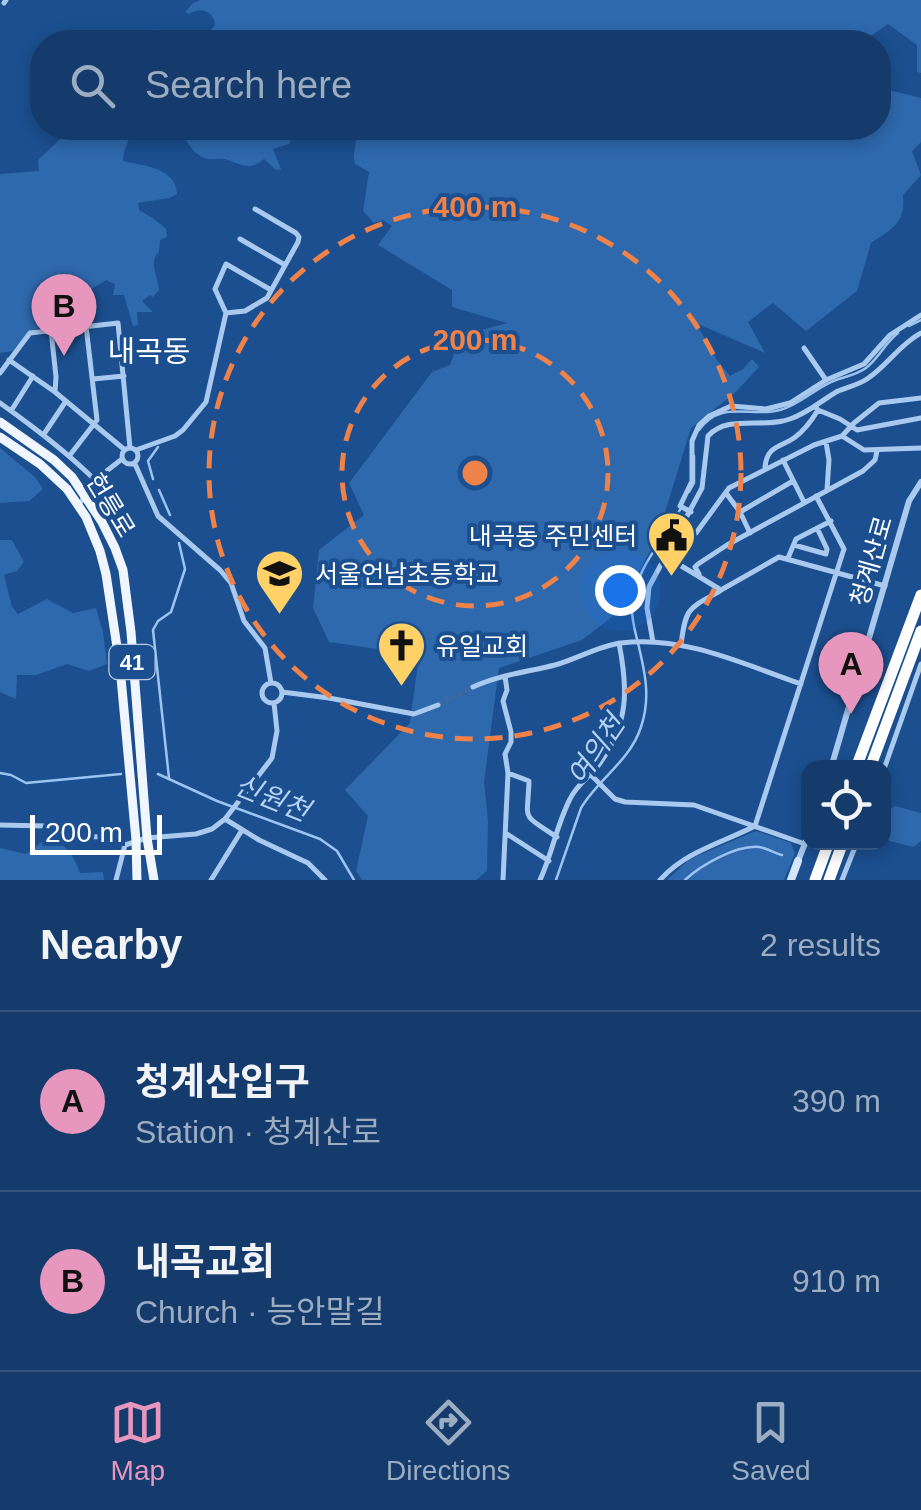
<!DOCTYPE html>
<html lang="en">
<head>
<meta charset="utf-8">
<style>
  :root { --surface:#143b6b; --page:#1d4271; --text:#f1f3f6; --muted:#9dadc1; --line:#33557e; --accent:#e797bd }
  body { margin:0; font-family:Helvetica,"Noto Sans KR",sans-serif; background:var(--page); color:var(--text) }
  .controls { position:absolute; right:30px; bottom:30px; display:grid; overflow:hidden; border-radius:20px; box-shadow:0 5px 15px #0003 }
  .controls button { width:90px; height:90px; display:grid; place-items:center; padding:0; border:0; border-bottom:2px solid var(--line); background:var(--surface); color:var(--text); font:50px sans-serif }
  .scale { position:absolute; left:30px; bottom:25px; width:132px; box-sizing:border-box; padding-left:10px; border:5px solid #fff; border-top:0; font-size:28px; line-height:35px; white-space:nowrap; color:#fff; -webkit-text-stroke:8px #1b4f8f; paint-order:stroke }
  .you { position:absolute; left:620px; top:590px; width:35px; height:35px; margin:-25px; border:8px solid #fff; border-radius:50%; background:#1a73e8; box-shadow:0 0 0 15px #1a73e833 }
  .badge { display:grid; place-items:center; width:65px; height:65px; border-radius:50%; background:var(--accent); color:#111; font-size:32px; font-weight:700 }
  .pin { position:absolute; translate:-50% -82px; filter:drop-shadow(0 2px 5px #0008) }
  .pin::after { content:''; position:absolute; top:52px; width:35px; height:30px; background:inherit; clip-path:polygon(0 0,100% 0,50% 100%) }
  .list { margin:0; padding:0; list-style:none }
  h2 { display:flex; justify-content:space-between; align-items:center; height:130px; margin:0; padding:0 40px; font-size:42px }
  h2 small { font-size:32px; font-weight:400; color:var(--muted) }
  .list li { display:grid; grid-template-columns:65px 1fr auto; gap:30px; align-items:center; box-sizing:border-box; height:180px; padding:0 40px; border-top:2px solid var(--line) }
  .list b { display:block; font-size:38px; white-space:nowrap }
  .list p { margin:0; font-size:32px; white-space:nowrap; color:var(--muted) }
  .list em { font-size:32px; font-style:normal; color:var(--muted) }
  .icon { flex:none; width:55px; height:55px; fill:none; stroke:currentColor; stroke-width:2; stroke-linecap:round; stroke-linejoin:round }
  .map { position:relative; flex:none; width:921px; height:880px; overflow:hidden }
  .search { position:absolute; background:var(--surface); box-shadow:0 5px 15px #0003; left:30px; right:30px; top:30px; height:110px; display:flex; align-items:center; gap:25px; box-sizing:border-box; padding:0 35px; border-radius:40px; color:var(--muted); font-size:38px }
  .sheet { height:490px; background:var(--surface) }
  nav { display:flex; justify-content:space-around; align-items:center; box-sizing:border-box; height:140px; border-top:2px solid var(--line); background:var(--surface); font-size:28px; color:var(--muted) }
  nav a { display:grid; justify-items:center; gap:5px }
  nav .on { color:var(--accent) }
  .map>svg:first-child { display:block }
  .green { fill:#2e69ad }
  .lines { fill:none; stroke-linecap:round; stroke-linejoin:round }
  .stream { stroke:#9cc4f0; stroke-width:2.5 }
  .minor-tunnel { stroke:#3d69a0; stroke-width:5; stroke-dasharray:5 2.5; stroke-linecap:butt }
  .minor { stroke:#a9c9ee; stroke-width:5 }
  .tertiary { stroke:#a9c9ee; stroke-width:6 }
  .secondary { stroke:#d6e6fa; stroke-width:8 }
  .primary { stroke:#f0f6ff; stroke-width:9 }
  .motorway { stroke:#fff; stroke-width:11 }
  .ring { fill:none; stroke:#ee8249; stroke-width:5; stroke-dasharray:18 12 }
  .labels { text-anchor:middle; dominant-baseline:central; stroke-width:8; stroke-linejoin:round; paint-order:stroke }
  .shield { fill:#1b4f8f; stroke:#bbcadd; stroke-width:2.5 }
  .shield-label { font-size:22px; font-weight:bold; fill:#fff }
  .street-label { font-size:25px; fill:#fff; stroke:#1b4f8f }
  .poi-label { font-size:25px; fill:#fff; stroke:#1b4f8f; text-anchor:start }
  .water-label { font-size:28px; font-style:italic; fill:#b5d3f5; stroke:#1b4f8f }
  .quarter-label { font-size:30px; fill:#fff; stroke:#1b4f8f }
  .centre { fill:#ee8249; stroke:#1b4f8f; stroke-width:5 }
  .ring-label { font-size:30px; text-anchor:middle; font-weight:bold; fill:#ee8249; stroke:#1b4f8f; stroke-width:8; stroke-linejoin:round; paint-order:stroke }
</style>
</head>
<body>
<div class="map">
<svg width="921" height="880" viewBox="0 0 921 880">
  <rect width="100%" height="100%" fill="#1b4f8f"/>
  <path class="green" d="M200,0h721v73l-4,-1v-27l-29,-21 -26,18h-735c13,-18 37,-11 57,-11l8,6c11,0 16,-3 23,-12 -1,-14 -14,-19 -26,-11l-4,-2 8,-9z
    M879,82l10,8 32,8v44l-9,9 9,24 -18,20c3,28 -11,34 -32,48l-14,48 -51,40 -33,-28 -25,19 17,31 -69,-30 21,37 13,16 13,-7 9,-10 7,8 -22,24 -46,37 -34,110 -40,75 -35,27 -83,28 -15,114 4,39 -1,50 -11,9h-114l-6,-9 12,-55 -23,-26 65,-67 9,-68 -90,-13 -16,-34 6,-58 45,-35 -15,-32 83,-111 18,-7 11,-29 46,-13 -55,-16v-17l-74,-45 14,-19 -9,-6 -9,3 -11,-12 6,-39 -14,-8c-5,-13 8,-27 -6,-36h529z
    M72,128h64l-3,1 -9,23 -1,9c20,5 53,6 54,33l-8,4 -31,5 1,7 14,8 13,11 1,8 -7,3 -1,12c-11,10 -1,24 0,38l-6,7 -3,-2 -8,6 11,11h-16l1,13 -5,1 -9,-31h-11l2,-11 -9,-4 -28,18 -14,23c-29,8 -31,6 -51,30l-13,2v-179l39,-3 -1,-11z
    M184,128h105l4,6 -4,10 -16,5 8,20 -5,1 -12,-11c-16,13 -22,5 -39,0 -5,-1 -11,1 -17,0 -14,-3 -25,-19 -24,-31z
    M0,448l35,29 8,12 -14,12 -29,2z
    M0,540h12l12,22 -7,9 -13,4 8,32 6,7 29,-15 26,14 23,-5 7,24 4,32 -18,7 -22,-7 -31,11h-19l-1,24 -16,-7z
    M895,806l26,7v28l-8,6 -23,-6 -6,-6v-22z
    M756,831l35,12 4,10 -11,27h-117l23,-21z
    M48,837c19,8 25,17 32,36l23,-1 1,8h-104v-32l26,6z"/>
  <g class="lines">
    <path class="stream" d="M909,326l12,-6
      M699,430c22,-31 52,-12 81,-20 19,-5 32,-19 49,-27 12,-6 26,-7 37,-15 13,-10 19,-25 32,-35
      M153,479l-5,-18 10,-14
      M159,490l11,25
      M689,492l5,-9v-27
      M0,773l11,2 15,8 95,-9
      M158,774l59,27 103,38 17,12 17,29
      M169,778l-16,-148 5,-9 13,-9 14,-43 -6,-26
      M556,880l25,-72c17,-29 49,-47 60,-81 10,-29 4,-55 -3,-84 -3,-12 -7,-25 -6,-38 3,-36 33,-67 49,-97
      M685,880c16,-15 51,-35 74,-33 7,1 16,6 23,8"/>
    <path class="minor-tunnel" d="M438,705l35,-18"/>
    <path class="minor" d="M4,3l2,-3
      M240,239l45,26
      M226,313l-11,-24 11,-25 45,26
      M51,330l5,47 -1,15
      M804,348l22,32
      M9,360l46,32 70,58
      M0,373l30,-40 88,-10 12,125
      M93,379l31,-3
      M0,403c35,25 67,49 97,79
      M815,406l3,4 22,9 17,11 64,-12
      M11,411l22,-35
      M44,434l22,-33
      M842,436l12,-13 25,-20 42,-5
      M842,436l22,14 57,-2
      M826,442l3,18 -2,30
      M122 456a8 8 0 1 1 16 0a8 8 0 1 1-16 0Z
      M136,450l39,-14 8,-6 23,-28 20,-89 19,-2 22,-13 31,-56 1,-5 -3,-4 -41,-24
      M70,455l27,-35 -11,-94
      M783,460l21,42
      M135,464l23,52 62,54 11,13 13,38 21,27 6,35
      M765,467c2,-21 14,-19 29,-29 10,-7 18,-18 24,-28
      M726,493l14,19 10,21
      M79,504l25,-31 18,-14
      M691,512l-11,-6 12,-25v-40l7,-16 10,-9 22,-10 35,3 24,-6 36,-23 38,-16 26,-29 31,-20
      M740,512l53,-31
      M696,533l33,-45 85,-43 28,-9
      M794,545l32,9 1,-5 -10,-21
      M665,556l56,34 58,-33 106,29
      M788,558l8,-19 35,-18
      M699,574l-4,-7 3,-3 29,-19 136,-74 12,-11 2,-9
      M653,642l-6,-34 2,-21 53,-99 6,-52c20,-22 55,-7 82,-17 18,-6 32,-19 48,-28 10,-4 20,-6 29,-12 20,-13 32,-34 54,-46
      M681,644c5,-37 7,-35 39,-53
      M262 693a10 10 0 1 1 20 0a10 10 0 1 1-20 0Z
      M473,687c26,-12 54,-15 82,-22 22,-6 43,-19 66,-22 62,-8 122,21 180,41
      M282,692l47,6 85,16 24,-9
      M884,769l37,-105
      M508,773l21,8c-1,40 -10,32 28,56
      M591,775l24,24 10,3 69,3 111,39
      M225,819l34,21 49,23 17,17
      M0,825l47,1 20,10 37,1 21,8 22,-7 49,-4 16,-5 13,-10 47,-61 5,-27 -3,-28
      M755,826l89,-277 -28,-53
      M507,834l42,27
      M116,880l9,-35
      M211,880l31,-50
      M503,880l5,-107 -3,-19 6,-12v-10l-8,-31 4,-11 -2,-14
      M540,880c12,-26 17,-56 30,-81 7,-15 21,-23 30,-36 29,-40 28,-74 19,-120
      M660,880c26,-29 62,-37 95,-54
      M842,880l15,-38"/>
    <path class="tertiary" d="M831,768l78,-267 12,-19
      M798,861l10,-25"/>
    <path class="secondary" d="M791,880l7,-19"/>
    <path class="primary" d="M0,422l54,38 18,17 30,45 13,26 8,22 8,62 16,206 7,42
      M0,437l40,27 27,25 19,28 14,34 6,23 14,93 16,173 1,40"/>
    <path class="motorway" d="M856,768l65,-173
      M870,768l51,-137
      M815,880l14,-38
      M829,880l14,-38"/>
  </g>
  <g class="ring">
    <circle cx="475" cy="473" r="133"/>
    <circle cx="475" cy="473" r="266"/>
  </g>
  <defs>
    <symbol id="civic-pin" viewBox="-11 -11 22 30"><path d="M0 17L-7.5 6A9.5 9.5 0 1 1 7.5 6Z" fill="#ffd166" stroke="#1b4f8f"/><path d="M-.6-6.5H3V-4.5H.6V-3L4-1V1h2V6H-6V1h2V-1L-.6-3ZM-1.2 2.5V6h2.4V2.5Z" fill="#111"/></symbol>
    <symbol id="school-pin" viewBox="-11 -11 22 30"><path d="M0 17L-7.5 6A9.5 9.5 0 1 1 7.5 6Z" fill="#ffd166" stroke="#1b4f8f"/><path d="M0-5L7-2L0 1L-7-2ZM-4 1L0 2.5L4 1V4Q0 6-4 4Z" fill="#111"/></symbol>
    <symbol id="church-pin" viewBox="-11 -11 22 30"><path d="M0 17L-7.5 6A9.5 9.5 0 1 1 7.5 6Z" fill="#ffd166" stroke="#1b4f8f"/><path d="M-1.2-6h2.4v3.5h3.3v2.4h-3.3V6h-2.4V-.1h-3.3v-2.4h3.3Z" fill="#111"/></symbol>
  </defs>
  <g fill-rule="evenodd">
    <use href="#civic-pin" x="644" y="508" width="55" height="75"/>
    <use href="#school-pin" x="252" y="546" width="55" height="75"/>
    <use href="#church-pin" x="374" y="618" width="55" height="75"/>
  </g>
  <g class="labels">
    <rect class="shield" x="109.5" y="645" width="45" height="34" rx="8"/>
    <g class="shield-label">
      <text x="132" y="662">41</text>
    </g>
    <g class="street-label">
      <text transform="translate(111 505) rotate(59)">헌릉로</text>
      <text transform="translate(871 561) rotate(-74)">청계산로</text>
    </g>
    <g class="poi-label">
      <text x="637" y="536" text-anchor="end">내곡동 주민센터</text>
      <text x="315" y="574">서울언남초등학교</text>
      <text x="436" y="646">유일교회</text>
    </g>
    <g class="water-label">
      <text transform="translate(596 750) rotate(-56)">여의천</text>
      <text transform="translate(272 798) rotate(22)">신원천</text>
    </g>
    <g class="quarter-label">
      <text x="149" y="351">내곡동</text>
    </g>
  </g>
  <circle cx="475" cy="473" r="15" class="centre"/>
  <g class="ring-label">
    <text x="475" y="217">400 m</text>
    <text x="475" y="350">200 m</text>
  </g>
</svg>
<div class="controls">
<button><svg class="icon" aria-label="locate" viewBox="0 0 24 24"><circle cx="12" cy="12" r="6"/><path d="M12 2v4M12 18v4M2 12h4M18 12h4"/></svg></button>
</div>
<div class="scale">200 m</div>
<div class="you"></div>
<div class="pin badge" style="left:851px;top:714px">A</div>
<div class="pin badge" style="left:64px;top:356px">B</div>
<div class="search"><svg class="icon" aria-label="search" viewBox="0 0 24 24"><circle cx="10" cy="10" r="6"/><path d="M15 15l6 6"/></svg>Search here</div>
</div>
<section class="sheet">
<h2>Nearby<small>2 results</small></h2>
<ul class="list">
<li><span class="badge">A</span><div><b>청계산입구</b><p>Station · 청계산로</p></div><em>390 m</em></li>
<li><span class="badge">B</span><div><b>내곡교회</b><p>Church · 능안말길</p></div><em>910 m</em></li>
</ul>
</section>
<nav>
<a class="on"><svg class="icon" aria-label="map" viewBox="0 0 24 24"><path d="M3 6l6-2 6 2 6-2v14l-6 2-6-2-6 2zM9 4v14M15 6v14"/></svg>Map</a>
<a><svg class="icon" aria-label="directions" viewBox="0 0 24 24"><path d="M12 3l9 9-9 9-9-9zM9 14v-3h6M13 9l2 2-2 2"/></svg>Directions</a>
<a><svg class="icon" aria-label="saved" viewBox="0 0 24 24"><path d="M7 4h10v16l-5-4-5 4z"/></svg>Saved</a>
</nav>
</body>
</html>
